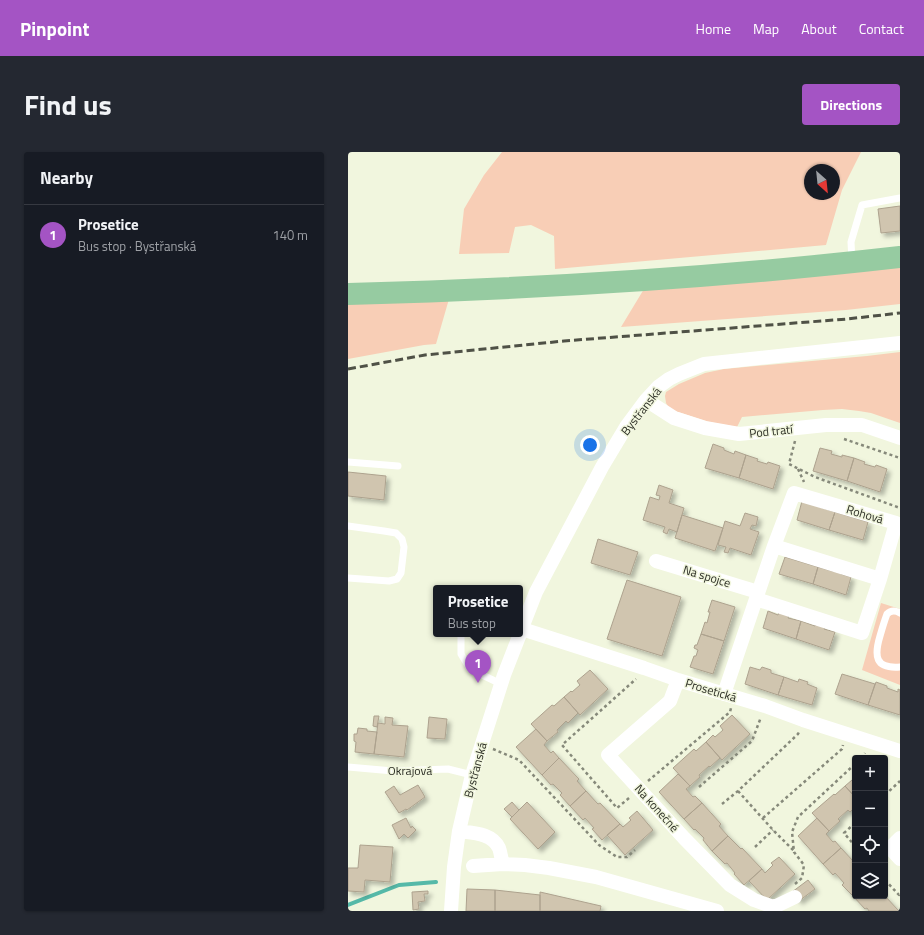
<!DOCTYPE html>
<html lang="en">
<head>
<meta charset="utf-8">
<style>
  :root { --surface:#171b24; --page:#242831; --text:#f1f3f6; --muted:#9ea1a6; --line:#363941; --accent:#a454c4 }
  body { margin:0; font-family:"Titillium Web",sans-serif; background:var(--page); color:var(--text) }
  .controls { position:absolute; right:12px; bottom:12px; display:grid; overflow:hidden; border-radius:4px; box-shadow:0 1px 3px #0004 }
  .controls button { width:36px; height:36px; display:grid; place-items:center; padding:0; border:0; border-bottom:1px solid var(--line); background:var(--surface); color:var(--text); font:20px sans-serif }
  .compass { position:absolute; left:456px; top:12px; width:36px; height:36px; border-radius:50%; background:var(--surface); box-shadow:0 1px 3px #0004; rotate:153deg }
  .you { position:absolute; left:242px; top:293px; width:14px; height:14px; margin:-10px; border:3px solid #fff; border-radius:50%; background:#1a73e8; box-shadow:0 0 0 6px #1a73e833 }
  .badge { display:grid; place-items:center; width:26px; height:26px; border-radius:50%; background:var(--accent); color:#fff; font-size:13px; font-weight:700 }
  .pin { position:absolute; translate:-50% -33px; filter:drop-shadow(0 1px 2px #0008) }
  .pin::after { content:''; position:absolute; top:21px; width:14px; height:12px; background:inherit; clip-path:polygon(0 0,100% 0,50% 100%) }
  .popup { position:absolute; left:85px; top:433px; width:90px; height:52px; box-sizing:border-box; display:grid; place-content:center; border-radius:4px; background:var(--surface); filter:drop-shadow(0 1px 3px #0005); font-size:13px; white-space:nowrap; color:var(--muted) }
  .popup b { font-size:15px; color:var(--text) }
  .popup::after { content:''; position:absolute; left:50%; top:100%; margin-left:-8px; border:8px solid transparent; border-top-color:var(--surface) }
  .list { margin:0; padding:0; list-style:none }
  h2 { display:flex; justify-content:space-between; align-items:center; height:52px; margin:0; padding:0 16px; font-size:17px }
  h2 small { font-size:13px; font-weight:400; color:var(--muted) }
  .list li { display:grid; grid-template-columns:26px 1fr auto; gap:12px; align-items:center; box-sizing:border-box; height:60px; padding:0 16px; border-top:1px solid var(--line) }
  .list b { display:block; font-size:15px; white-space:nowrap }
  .list p { margin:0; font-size:13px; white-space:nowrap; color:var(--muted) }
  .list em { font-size:13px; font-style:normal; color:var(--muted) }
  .icon { flex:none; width:22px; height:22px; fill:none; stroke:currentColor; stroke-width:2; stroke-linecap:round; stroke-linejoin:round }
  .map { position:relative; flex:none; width:552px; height:759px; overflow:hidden; border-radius:4px }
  header { display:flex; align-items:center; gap:24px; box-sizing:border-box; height:56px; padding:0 20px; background:var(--accent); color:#fff }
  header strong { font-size:19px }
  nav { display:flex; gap:22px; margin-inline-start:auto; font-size:14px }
  .intro { display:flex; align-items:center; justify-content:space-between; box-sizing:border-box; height:96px; padding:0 24px }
  h1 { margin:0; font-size:28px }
  .button { padding:10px 18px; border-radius:4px; background:var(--accent); color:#fff; font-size:14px; font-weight:700 }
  main { display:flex; gap:24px; padding:0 24px }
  aside { flex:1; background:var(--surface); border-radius:4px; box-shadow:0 1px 3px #0004 }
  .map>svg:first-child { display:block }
  .green { fill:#f8ceb6; fill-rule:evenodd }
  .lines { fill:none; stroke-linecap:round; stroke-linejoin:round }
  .stream { stroke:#55b9a8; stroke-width:4 }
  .building { fill:#d0c5af; stroke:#ada28e; filter:url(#shadow) }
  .path { stroke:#86897a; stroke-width:2.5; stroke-dasharray:3 3; stroke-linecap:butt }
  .lane { stroke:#fff; stroke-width:7 }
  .street { stroke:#fff; stroke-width:14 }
  .primary { stroke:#96cba1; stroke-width:22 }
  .rail { stroke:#4f5146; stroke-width:3; stroke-dasharray:8 4; stroke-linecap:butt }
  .labels { text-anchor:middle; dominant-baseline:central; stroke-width:3; stroke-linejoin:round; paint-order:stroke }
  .street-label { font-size:12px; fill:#2b2d24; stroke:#f1f6de }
</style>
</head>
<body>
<header>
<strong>Pinpoint</strong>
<nav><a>Home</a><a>Map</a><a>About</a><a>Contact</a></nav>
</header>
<div class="intro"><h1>Find us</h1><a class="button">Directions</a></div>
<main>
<aside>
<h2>Nearby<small></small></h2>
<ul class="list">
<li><span class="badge">1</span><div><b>Prosetice</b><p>Bus stop · Bystřanská</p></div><em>140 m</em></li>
</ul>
</aside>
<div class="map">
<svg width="552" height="759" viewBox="0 0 552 759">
  <defs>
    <filter id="shadow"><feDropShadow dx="3.5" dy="3.5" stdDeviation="2" flood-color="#0004"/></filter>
  </defs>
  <rect width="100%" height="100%" fill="#f1f6de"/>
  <path class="green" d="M154,0h359l-19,38 -16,55 -271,24 -1,-33 -23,-11 -16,2 -6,26 -50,1 5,-45 20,-34zM462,18h24v24h-24z
    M552,113v39l-54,6 -225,17 23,-38z
    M101,147l-13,45 -12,1 -76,14v-57z
    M552,200v71l-29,-10 -12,-2 -17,-2 -19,1 -81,7 -5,10 -28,-5 -34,-11 -6,-3 -3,-5 -1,-7 1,-4 13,-8 26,-11 19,-4 143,-13z
    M533,451l19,6v76l-38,-15z"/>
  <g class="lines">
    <path class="stream" d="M0,753l51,-20 37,-3"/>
  </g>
  <path class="building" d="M552,54v25l-19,2 -3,-24z
    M365,292l11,4v2l10,4 1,-3 11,4 -7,23 -34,-10z
    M472,296l12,3 -1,3 11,3v-2l12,3 -7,23 -34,-10z
    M398,303l12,4 -1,2 10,3 1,-2 12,4 -7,23 -34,-11z
    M506,306l11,4 -1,2 11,3 1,-2 11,4 -7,23 -33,-11z
    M0,320l38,4 -2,24 -36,-4z
    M311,333l14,5 -4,13 15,5 -7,24 -8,-3 -2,5 -4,-2 2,-5 -22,-7 7,-23 9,3 1,-4 -4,-1z
    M454,349l33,11 -6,18 -32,-10z
    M487,360l33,10 -5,18 -34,-10z
    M397,361l13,4 -2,9 -4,-1 -2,4 9,3 -8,23 -21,-7 -2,5 -4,-1 2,-5 -8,-2 7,-24 15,5z
    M334,363l41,13 -8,23 -40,-13z
    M250,387l40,13 -8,23 -39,-12z
    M437,405l33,10 -5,17 -34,-10z
    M470,415l14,4h11l-2,3 10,3 -5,18 -33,-11z
    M279,428l54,17 -19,59 -55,-17z
    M364,448l23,7 -11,34 -23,-7 4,-12 2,1 3,-11h-2z
    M420,459l10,4 1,-3 10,3 -1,3 13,3 -5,18 -33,-11z
    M453,469l14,5 1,-3 10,3 -2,3 11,3 -6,18 -33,-11z
    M353,482l23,7 -11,33 -23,-7 4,-11h2l2,-6 -4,-2 1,-3h2z
    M402,515l10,3 2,-3 9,3v3l13,4 -6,18 -33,-11z
    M242,518l18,19 -28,26 -16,-18 7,-6 1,1 8,-7 -3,-4z
    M494,522l33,10 -7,21 -33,-11z
    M436,525l14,5 1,-3 9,3 -1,2 10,4 -5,17 -34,-10z
    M528,530l11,4v2l11,4v-3l2,1v25l-32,-10z
    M216,545l14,16 -10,10 -2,-2 -9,9 1,2 -11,9 -16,-17 21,-19 2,1z
    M384,563l18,19 -28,26 -16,-18 7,-7 2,2 8,-7 -3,-4z
    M26,564h5l-2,11 -4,-1z
    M37,565l8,1 -1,7 16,1 -4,31 -30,-3 4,-31 7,1z
    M81,565l18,2 -2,20 -18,-1z
    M10,576l9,1v2l10,1 -3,22 -19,-2 1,-10 -2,-1v-7h3z
    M188,577l11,12 -3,4 7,8 2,-2 6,7 -17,17 -26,-28z
    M358,590l14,16 -10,9 -1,-1 -10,9 1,2 -10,9 -17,-18 21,-19 2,2z
    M211,606l20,21 -2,2 9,10 -16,15 -10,-11 2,-2 -9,-9 -2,1 -9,-10z
    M330,622l12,12 -4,3 7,8 2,-1 7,7 -18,16 -25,-27z
    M504,628l2,2 1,-1v16l-10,-11z
    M70,633l7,12 -18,13 -1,-1 -7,4 -14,-21 9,-6 6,9z
    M497,634l10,11v10l-5,5 -2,-2 -10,9 2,2 -11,10 -17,-18 22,-19 1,1z
    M238,639l12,13 2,-1 20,21 -18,16 -10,-11 2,-1 -9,-10 -2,2 -13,-14z
    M164,650l7,8 -7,7 -8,-8z
    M179,650l28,30 -17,17 -28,-30z
    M354,651l19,21 -2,2 9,10 -16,15 -9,-11 1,-2 -9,-9 -1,1 -10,-11z
    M289,659l16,19 -28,25 -18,-20 13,-11 3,3 8,-7 -2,-2z
    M58,666l5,10 1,-2 4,4 -8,8 -4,-4 -5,5 -7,-14z
    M469,666l12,13 -3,3 7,8 2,-1 6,7 -18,16 -25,-28z
    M380,684l13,13 1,-1 20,21 -18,16 -10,-11 1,-1 -8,-10 -2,1 -13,-13z
    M12,693l33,2 -3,35 -25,-2 -1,12 -16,-1v-23h10z
    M493,696l14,15v30l-3,2 -10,-10 2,-2 -9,-10 -2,2 -10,-11z
    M431,705l16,17 -28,26 -18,-19 13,-12 3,4 8,-8 -2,-2z
    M460,728l7,9 -16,12 -7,-9z
    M119,737l28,1v21h-29z
    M147,738l45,5v16h-45z
    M80,739v3h-4l1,7 -7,1 1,7 -6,1 -1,-18z
    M192,740l61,14 -1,5h-60z
    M507,741v3h30l14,15h-30l-2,-3 -2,1 -13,-14z"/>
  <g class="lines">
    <path class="path" d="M496,287l56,19
      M447,289l-6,23 26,13 85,31
      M450,317l6,13
      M145,597l26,11 80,85 18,12h10l8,-7
      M513,606l3,-3 1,-2
      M300,629l82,-69 1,-4
      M351,635l53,-46 9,-24
      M390,639l35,39 21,21
      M537,643l15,-14
      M281,646l-12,10 -55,-63 74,-66
      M374,652l16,-13 60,-57 1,-2
      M415,666l79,-69 1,-4
      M507,671l-11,10 11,13
      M407,695l18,-17
      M537,728l14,15 1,-1
      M447,732l7,-6 2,-13 -10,-13 -2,-20 6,-15 57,-53"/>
    <path class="lane" d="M504,109l-1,-19 11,-37 38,-7
      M0,310l50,4
      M0,374l36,5 12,2 6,6 2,8 -3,26 -4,6 -8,2 -41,-3
      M552,461c-5,-3 -9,-3 -13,1 -3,8 -5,15 -7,22 -6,20 -5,33 20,31
      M114,482l-1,2v18l9,15 31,15
      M0,615l45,4 55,-2 24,6"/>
    <path class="street" d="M298,248l28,18 31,10 34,6 87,-9h36l38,13
      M426,394l106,33
      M308,409l102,31
      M174,477l122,39 34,12 87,26 38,14 97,31
      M172,481l16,-41 66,-125 24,-40 20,-27 12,-13 11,-8 10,-5 25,-10 196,-21
      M330,528l-8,21 -62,54 76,83 46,47 24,15 20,7 21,-10
      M376,542l32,-95 106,34 18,-54 16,-56 -102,-30 -20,53 -18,53
      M111,679c14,2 33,2 40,17 2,5 2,11 4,16l22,1 24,3 47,9 121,34
      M552,686l-10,10 10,11
      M125,714l30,-2
      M103,759l3,-44 5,-36 13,-56 32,-100 16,-41"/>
    <path class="primary" d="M0,142c184,-5 369,-16 552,-37"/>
    <path class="rail" d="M0,217l77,-14 139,-14 283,-22 53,-6"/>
  </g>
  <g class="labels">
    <g class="street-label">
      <text transform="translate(293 259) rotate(-52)">Bystřanská</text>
      <text transform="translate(423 279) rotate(-6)">Pod tratí</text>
      <text transform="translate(517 362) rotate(17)">Rohová</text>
      <text transform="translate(359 424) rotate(17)">Na spojce</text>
      <text transform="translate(363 538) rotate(17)">Prosetická</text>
      <text x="62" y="618">Okrajová</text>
      <text transform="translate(127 618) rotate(-75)">Bystřanská</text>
      <text transform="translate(309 656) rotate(48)">Na konečné</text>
    </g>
  </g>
</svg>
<div class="controls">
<button>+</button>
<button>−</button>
<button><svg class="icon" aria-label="locate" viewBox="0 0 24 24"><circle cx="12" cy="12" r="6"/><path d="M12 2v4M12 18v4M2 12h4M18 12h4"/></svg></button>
<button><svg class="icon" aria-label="layers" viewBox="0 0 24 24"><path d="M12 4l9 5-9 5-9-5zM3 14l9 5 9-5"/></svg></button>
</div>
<svg class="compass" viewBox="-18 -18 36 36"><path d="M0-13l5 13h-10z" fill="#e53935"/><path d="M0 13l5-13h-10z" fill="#9ea1a6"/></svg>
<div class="you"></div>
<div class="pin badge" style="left:130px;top:531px">1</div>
<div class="popup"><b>Prosetice</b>Bus stop</div>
</div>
</main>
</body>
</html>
